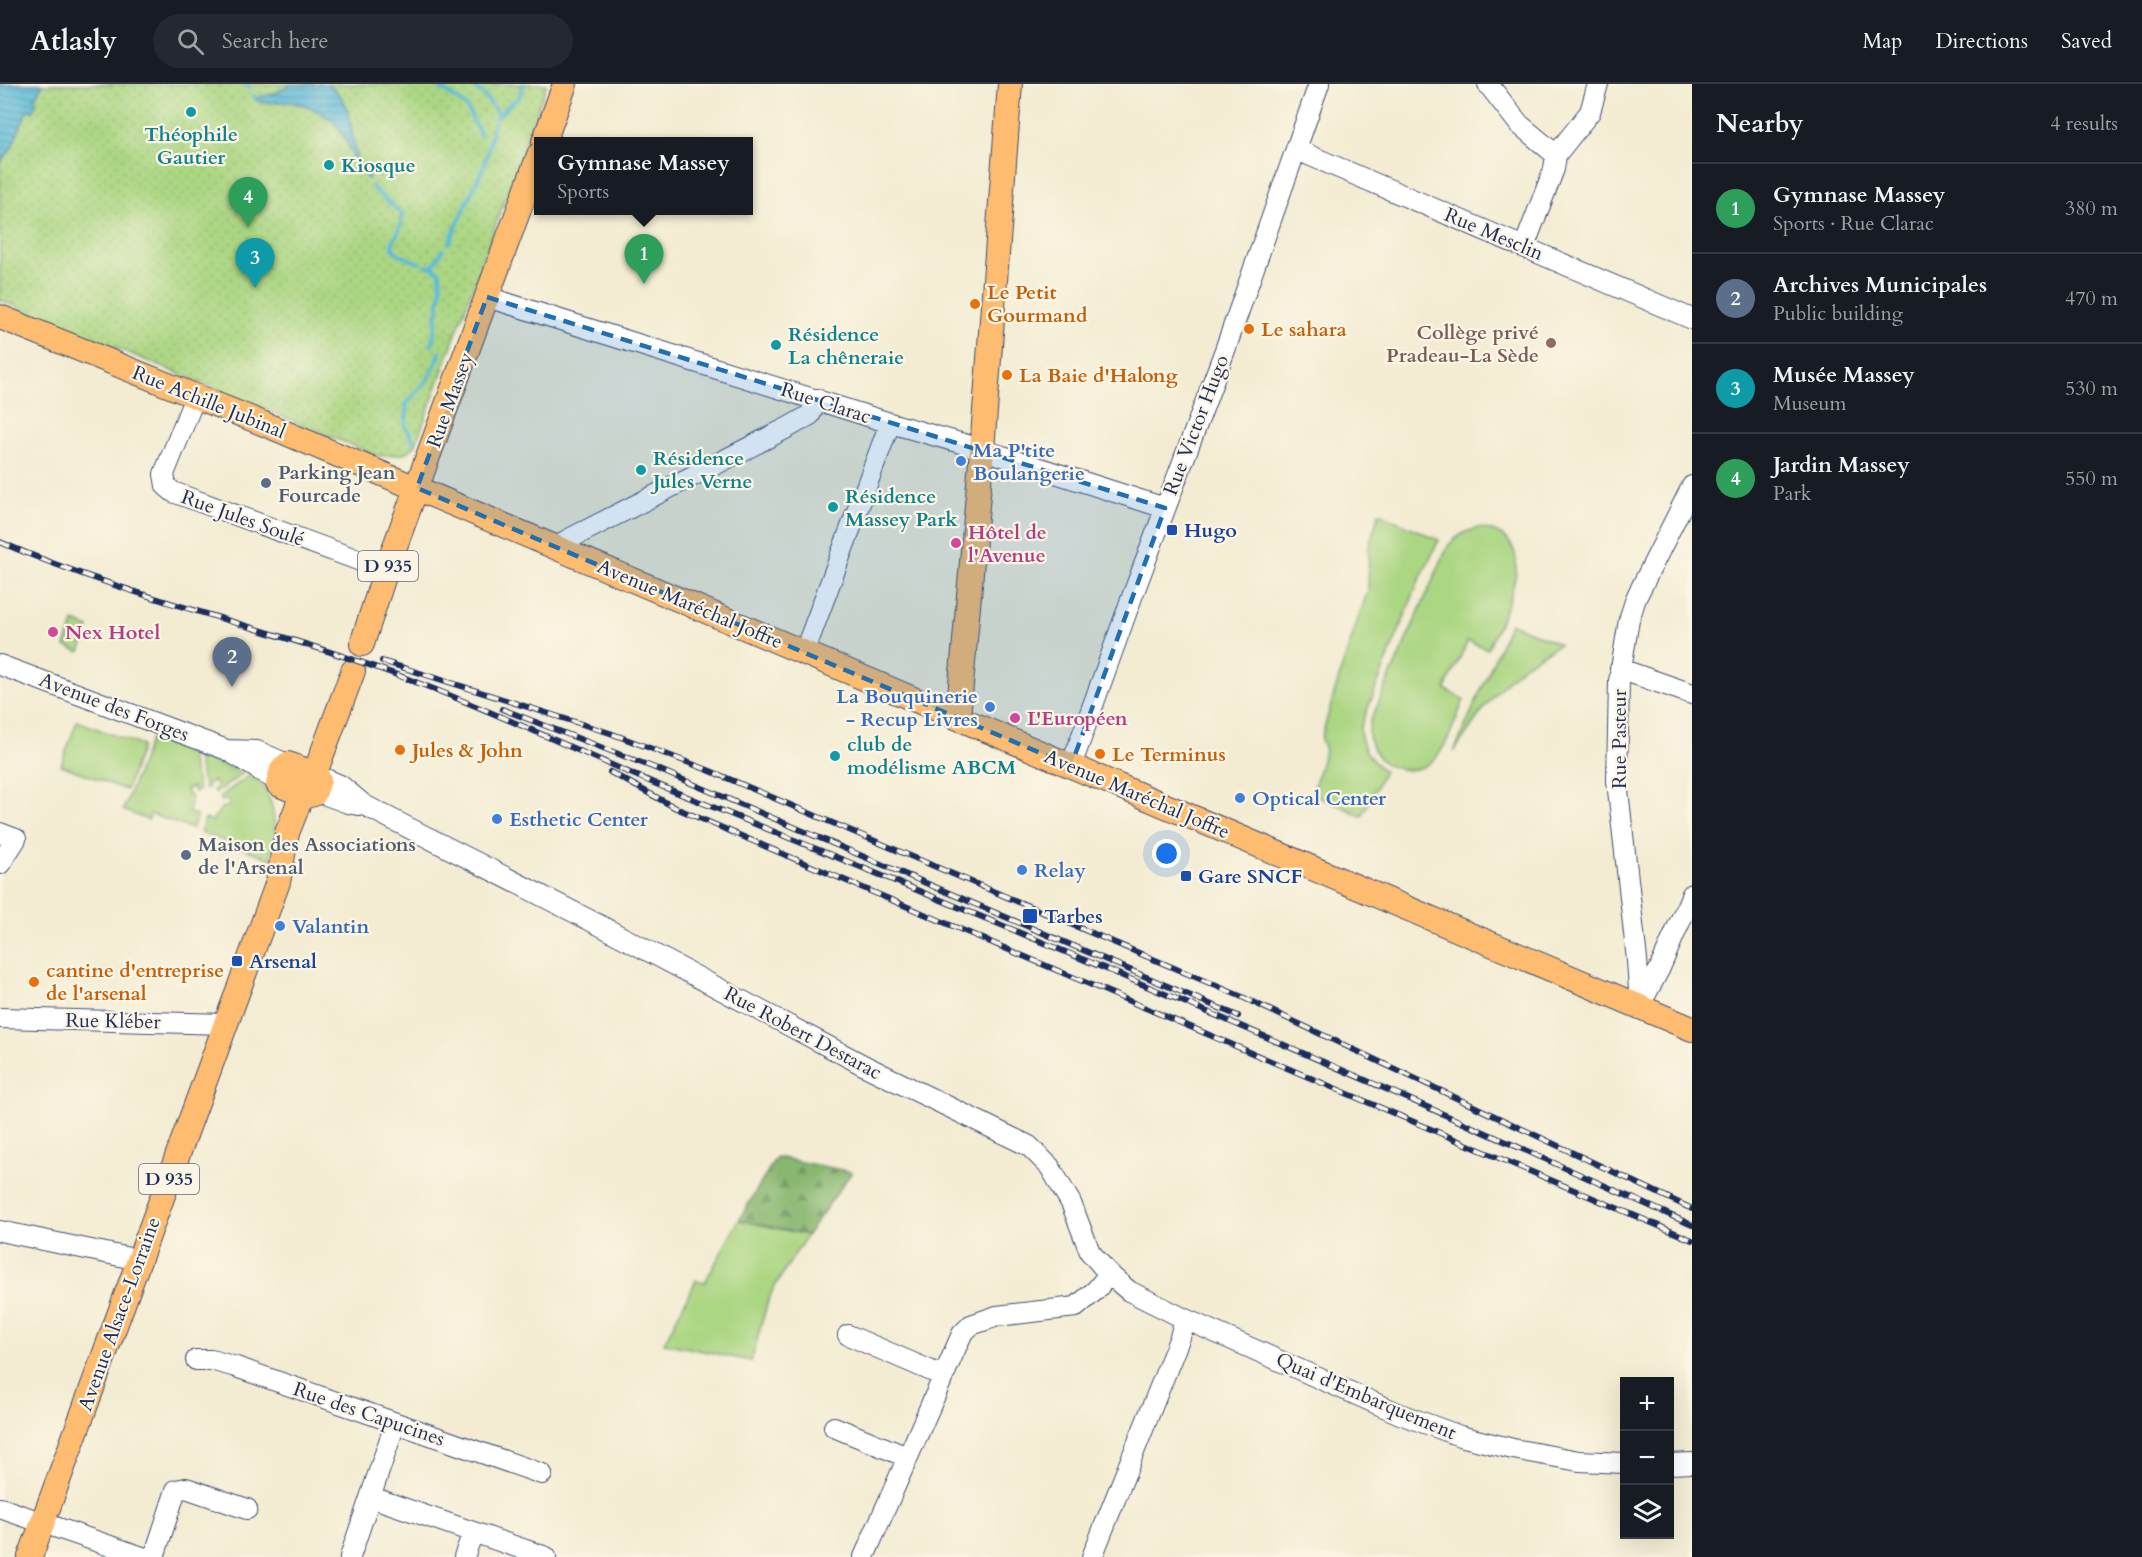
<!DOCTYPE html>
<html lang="en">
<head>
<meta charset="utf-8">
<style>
  :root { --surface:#171b24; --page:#242831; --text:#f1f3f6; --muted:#9ea1a6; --line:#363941; --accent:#0f766e }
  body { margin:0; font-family:Cardo,serif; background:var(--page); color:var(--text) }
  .controls { position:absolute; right:18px; bottom:18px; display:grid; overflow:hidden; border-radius:0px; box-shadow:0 6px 24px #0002 }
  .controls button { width:54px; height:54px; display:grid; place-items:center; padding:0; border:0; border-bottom:2px solid var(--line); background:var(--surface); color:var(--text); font:30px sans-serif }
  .you { position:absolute; left:1167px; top:770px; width:21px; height:21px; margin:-15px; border:4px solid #fff; border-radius:50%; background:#1a73e8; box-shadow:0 0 0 9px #1a73e833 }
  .badge { display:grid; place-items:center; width:39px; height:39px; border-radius:50%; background:var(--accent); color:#fff; font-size:20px; font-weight:700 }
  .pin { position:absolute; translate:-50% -50px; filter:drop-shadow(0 2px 3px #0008) }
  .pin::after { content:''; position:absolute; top:32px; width:21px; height:18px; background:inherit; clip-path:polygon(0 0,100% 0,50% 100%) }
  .popup { position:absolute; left:534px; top:53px; width:219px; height:78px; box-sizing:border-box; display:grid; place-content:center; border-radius:0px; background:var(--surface); filter:drop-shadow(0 2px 4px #0005); font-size:20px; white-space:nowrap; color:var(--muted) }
  .popup b { font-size:22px; color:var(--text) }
  .popup::after { content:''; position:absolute; left:50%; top:100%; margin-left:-12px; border:12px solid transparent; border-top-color:var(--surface) }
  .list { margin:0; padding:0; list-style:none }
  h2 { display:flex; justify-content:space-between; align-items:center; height:78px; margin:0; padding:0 24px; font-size:26px }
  h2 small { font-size:20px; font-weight:400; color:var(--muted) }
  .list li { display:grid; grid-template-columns:39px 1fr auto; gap:18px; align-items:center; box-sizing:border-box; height:90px; padding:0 24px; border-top:2px solid var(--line) }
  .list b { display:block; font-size:22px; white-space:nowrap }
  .list p { margin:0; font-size:20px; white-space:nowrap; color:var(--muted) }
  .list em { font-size:20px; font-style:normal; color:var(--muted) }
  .icon { flex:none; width:33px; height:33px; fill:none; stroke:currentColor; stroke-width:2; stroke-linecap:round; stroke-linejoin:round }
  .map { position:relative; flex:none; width:1692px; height:1473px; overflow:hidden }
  header { display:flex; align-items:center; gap:36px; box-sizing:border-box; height:84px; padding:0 30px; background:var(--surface); border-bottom:2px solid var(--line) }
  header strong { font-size:28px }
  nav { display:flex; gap:33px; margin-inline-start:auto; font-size:21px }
  .search { width:420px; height:54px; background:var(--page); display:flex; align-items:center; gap:15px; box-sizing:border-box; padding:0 21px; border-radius:33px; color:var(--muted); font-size:22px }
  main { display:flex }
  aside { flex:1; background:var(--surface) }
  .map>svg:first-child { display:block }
  .grass { fill:#abd682; stroke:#638270; stroke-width:1.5 }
  .forest { fill:url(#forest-firs); stroke:#527367; stroke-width:1.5 }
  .park { fill:url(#park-dots); stroke:#638270; stroke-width:1.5 }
  .water { fill:url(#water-rules); stroke:#3a749b; stroke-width:1.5 }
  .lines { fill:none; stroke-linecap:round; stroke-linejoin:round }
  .stream { stroke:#5ab9d8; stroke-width:4 }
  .minor-casing { stroke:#3b4b6f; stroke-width:22 }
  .major-casing { stroke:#3b4b6f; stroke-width:26 }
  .minor { stroke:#fff; stroke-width:20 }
  .major { stroke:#febc70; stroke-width:24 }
  .rail-casing { stroke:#1b2f5e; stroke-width:6 }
  .rail { stroke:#fcf5e5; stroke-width:4; stroke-dasharray:11; stroke-linecap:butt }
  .marked { fill:#1f6fb2; fill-opacity:0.2; stroke:#1f6fb2; stroke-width:4.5; stroke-dasharray:12 8; stroke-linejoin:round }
  .culture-dot { fill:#0f9aa8; stroke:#fcf5e5; stroke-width:2 }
  .food-dot { fill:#e8710a; stroke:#fcf5e5; stroke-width:2 }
  .education-dot { fill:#8d6e63; stroke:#fcf5e5; stroke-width:2 }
  .shop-dot { fill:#3f7fe0; stroke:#fcf5e5; stroke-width:2 }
  .service-dot { fill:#5c6f8a; stroke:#fcf5e5; stroke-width:2 }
  .transit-dot { fill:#1a4fb4; stroke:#fcf5e5; stroke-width:2 }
  .hotel-dot { fill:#d1479c; stroke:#fcf5e5; stroke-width:2 }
  .labels { text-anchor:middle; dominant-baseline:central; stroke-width:4.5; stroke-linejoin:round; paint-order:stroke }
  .shield { fill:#fcf5e5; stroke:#5e6a86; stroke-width:1.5 }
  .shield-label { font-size:18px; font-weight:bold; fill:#1b2f5e }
  .culture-label { font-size:20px; font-weight:bold; fill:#0d838f; stroke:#fcf5e5; text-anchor:start }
  .street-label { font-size:20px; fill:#1b2f5e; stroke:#fcf5e5 }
  .food-label { font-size:20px; font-weight:bold; fill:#c56008; stroke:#fcf5e5; text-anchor:start }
  .education-label { font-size:20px; font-weight:bold; fill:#785e54; stroke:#fcf5e5; text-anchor:end }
  .shop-label { font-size:20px; font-weight:bold; fill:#366cbe; stroke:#fcf5e5; text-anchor:start }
  .service-label { font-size:20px; font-weight:bold; fill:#4e5e75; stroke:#fcf5e5; text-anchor:start }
  .transit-label { font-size:20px; font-weight:bold; fill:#164399; stroke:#fcf5e5; text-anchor:start }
  .hotel-label { font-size:20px; font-weight:bold; fill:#b23c85; stroke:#fcf5e5; text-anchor:start }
</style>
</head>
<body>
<header>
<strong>Atlasly</strong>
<div class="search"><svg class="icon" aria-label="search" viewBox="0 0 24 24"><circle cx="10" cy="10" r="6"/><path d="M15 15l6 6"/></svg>Search here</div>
<nav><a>Map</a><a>Directions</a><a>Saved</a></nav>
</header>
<main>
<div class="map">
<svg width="1692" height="1473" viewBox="0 0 1692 1473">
  <defs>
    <pattern id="forest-firs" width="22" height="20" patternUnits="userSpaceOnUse" patternTransform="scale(1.5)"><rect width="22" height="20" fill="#88b770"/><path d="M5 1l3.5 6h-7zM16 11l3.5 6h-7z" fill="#6e955f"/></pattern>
    <pattern id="park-dots" width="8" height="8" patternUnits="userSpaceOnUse" patternTransform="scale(1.5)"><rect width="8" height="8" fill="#abd682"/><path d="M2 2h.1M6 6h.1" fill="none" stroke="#93b873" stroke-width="1.8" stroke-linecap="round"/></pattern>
    <pattern id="water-rules" width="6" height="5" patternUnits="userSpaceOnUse" patternTransform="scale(1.5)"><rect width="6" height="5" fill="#5ab9d8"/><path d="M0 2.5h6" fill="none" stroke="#4a97b2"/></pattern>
  </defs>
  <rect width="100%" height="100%" fill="#fcf5e5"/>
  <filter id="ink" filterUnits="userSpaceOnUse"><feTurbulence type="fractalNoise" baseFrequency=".0167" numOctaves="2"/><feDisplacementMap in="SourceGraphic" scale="12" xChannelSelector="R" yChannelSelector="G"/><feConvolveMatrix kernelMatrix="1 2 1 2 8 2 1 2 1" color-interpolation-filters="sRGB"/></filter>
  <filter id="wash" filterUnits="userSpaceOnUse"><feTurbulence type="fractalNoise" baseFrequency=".008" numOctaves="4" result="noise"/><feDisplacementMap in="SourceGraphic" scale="24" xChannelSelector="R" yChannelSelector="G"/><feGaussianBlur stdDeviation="1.35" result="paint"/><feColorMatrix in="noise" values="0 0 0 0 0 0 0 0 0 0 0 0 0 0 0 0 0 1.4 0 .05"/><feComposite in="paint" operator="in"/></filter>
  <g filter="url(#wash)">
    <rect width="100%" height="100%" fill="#f3ecd2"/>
    <path class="grass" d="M1379,429l60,27 -21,43 -58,145c1,19 9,31 24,43l-22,45 -50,-22 13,-44 -4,-11 22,-75 25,-74 1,-44z
      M1479,444c69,9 24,84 9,121l-20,-8 -23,48 19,11c-8,18 -17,49 -32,61 -18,16 -49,9 -59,-12 -5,-9 -4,-18 -3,-27l78,-176c9,-10 17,-15 31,-18z
      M74,538l15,6 -9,24 -15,-6z
      M1510,539l49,21c-11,7 -22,13 -33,20 -29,22 -52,58 -72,88z
      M77,637l65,25 -16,44 -65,-25z
      M151,654l38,14 10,38 -5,2 -1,-5 -7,2 2,6 3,1 -2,17 8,3 -5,13 -41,-15 -3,6 -25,-10z
      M196,671l47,18 -27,20 -3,-3 4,-3 -3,-6 -7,3 1,4 -3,1z
      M250,691c27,17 28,56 21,84l-71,-27 5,-13 7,2 10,-14 4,1 4,-4 -4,-5 -4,2 -2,-4z
      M739,1136l68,15 -34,54 -6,15 -16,57 -87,-18 32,-63 9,2z"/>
    <path class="forest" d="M776,1073l76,15 -45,63 -68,-15z"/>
    <path class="park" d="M0,0h547l-132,362 -12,8 -25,2 -378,-156z"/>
    <path class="water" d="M0,0h43l-9,15 3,3 -4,10 -5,-3 -17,40 -11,14z
      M292,0h35c31,18 21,56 33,82 2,4 6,8 9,12l-1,1c-16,-10 -17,-42 -37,-59 -12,-10 -30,-18 -47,-18 -10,-1 -19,3 -28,-2l1,-2 16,-4z"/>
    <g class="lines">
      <path class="stream" d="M247,0l2,4
        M435,0l31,22 15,29
        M470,0l15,12 13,18
        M253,12l4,2
        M496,34l16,-16 6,-3 6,-15
        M372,102l4,5 26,23c0,32 -31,31 18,49
        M449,159l36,-80 9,-39
        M427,182l5,1 8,5 1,19 -9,54
        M432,183l11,-17
        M414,358l-9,-17 2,-11 -1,-10c17,-18 27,-28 34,-52"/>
    </g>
  </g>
  <g filter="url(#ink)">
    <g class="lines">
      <defs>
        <path id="minor" d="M1488,0l31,40 37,31
          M1297,66l395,169
          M1524,163l30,-78 2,-14 34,-43 8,-28
          M487,213l403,126 81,23 194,62
          M195,313l-31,77 2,12 7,6 204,75
          M557,464l10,-8 222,-113 21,-12 7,-16
          M804,569l86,-230
          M0,581l227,85 50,31
          M1620,585l72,25
          M227,666l30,1 30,13
          M1071,682l61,-169 93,-247 94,-266
          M318,692l22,9 24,20 239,122 264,140 162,79 21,21 21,36 19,49 19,22 20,17 56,28 215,95 60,22 53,13 66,12 45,2
          M315,707l33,12 10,2
          M0,749l16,6 -16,25
          M1640,921l19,-35 33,-76
          M1640,922l-3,-46 -20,-179 2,-100 10,-61 7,-22 56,-112
          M0,934l226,6
          M0,1147l139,29
          M848,1251l95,41
          M196,1276h15l25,7 306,107
          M834,1343l73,30
          M1670,1380l22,-1
          M371,1413l175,60
          M0,1424l142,49
          M154,1473l22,-67 10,-2 61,21
          M350,1473l45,-133
          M464,1473l9,-25
          M864,1473l98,-223 9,-9 26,-9 79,-9 20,-17 13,-16
          M1092,1473l88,-220 5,-18"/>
        <path id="major" d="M544,58l21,-58
          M0,233l274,111 1418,601
          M362,560l22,-68 155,-421
          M958,634l24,-268 28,-366
          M288,680l28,10 3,6 -5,14 -8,2 -28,-12 4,-15z
          M315,689l38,-102
          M30,1473l248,-675 9,-49 15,-38"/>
      </defs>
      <use href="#minor" class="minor-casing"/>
      <use href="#major" class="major-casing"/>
      <use href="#minor" class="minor"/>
      <use href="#major" class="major"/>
      <defs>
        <path id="rail" d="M0,458c139,60 286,89 426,144 88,34 174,76 262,111 337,135 673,278 1004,428
          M382,577l228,72 98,37 532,226 452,213
          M502,625l158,61 578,246
          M610,688l66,36 100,43 916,389"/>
      </defs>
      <use href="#rail" class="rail-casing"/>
      <use href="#rail" class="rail"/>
    </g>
  </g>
  <path class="marked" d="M487,213l678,211 -94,258 -654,-278z"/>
  <g class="culture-dot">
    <circle cx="191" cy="28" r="6"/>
    <circle cx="329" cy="81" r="6"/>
    <circle cx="776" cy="261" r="6"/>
    <circle cx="641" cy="386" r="6"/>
    <circle cx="833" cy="423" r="6"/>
    <circle cx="835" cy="672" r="6"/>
  </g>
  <g class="food-dot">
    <circle cx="975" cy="220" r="6"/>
    <circle cx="1249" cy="245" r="6"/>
    <circle cx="1007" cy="291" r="6"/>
    <circle cx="400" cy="666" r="6"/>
    <circle cx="1100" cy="670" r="6"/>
    <circle cx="34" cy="898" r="6"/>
  </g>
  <circle class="education-dot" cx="1551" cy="259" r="6"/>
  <g class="shop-dot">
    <circle cx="961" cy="377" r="6"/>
    <circle cx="990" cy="623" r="6"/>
    <circle cx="1240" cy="714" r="6"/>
    <circle cx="497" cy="735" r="6"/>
    <circle cx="1022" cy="786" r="6"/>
    <circle cx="280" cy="842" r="6"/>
  </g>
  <g class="service-dot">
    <circle cx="266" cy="399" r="6"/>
    <circle cx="186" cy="771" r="6"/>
  </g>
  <g class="transit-dot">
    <rect x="1166" y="440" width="12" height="12" rx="3"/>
    <rect x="1180" y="786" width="12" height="12" rx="3"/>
    <rect x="1022" y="824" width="16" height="16" rx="3"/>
    <rect x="231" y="871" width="12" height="12" rx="3"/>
  </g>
  <g class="hotel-dot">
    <circle cx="956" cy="459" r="6"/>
    <circle cx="53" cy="548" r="6"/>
    <circle cx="1015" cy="634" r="6"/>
  </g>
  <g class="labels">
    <g class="shield">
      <rect x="358" y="467" width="60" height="30" rx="4.5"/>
      <rect x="139" y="1080" width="60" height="30" rx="4.5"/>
    </g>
    <g class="shield-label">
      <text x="388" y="482">D 935</text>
      <text x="169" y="1095">D 935</text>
    </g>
    <g class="culture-label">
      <text x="191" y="50" text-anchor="middle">Théophile<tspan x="191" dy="23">Gautier</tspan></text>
      <text x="341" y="81">Kiosque</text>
      <text x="788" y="250">Résidence<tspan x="788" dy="23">La chêneraie</tspan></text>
      <text x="653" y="374">Résidence<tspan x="653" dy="23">Jules Verne</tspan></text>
      <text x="845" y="412">Résidence<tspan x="845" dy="23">Massey Park</tspan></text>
      <text x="847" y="660">club de<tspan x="847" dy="23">modélisme ABCM</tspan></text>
    </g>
    <g class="street-label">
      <text transform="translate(1494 150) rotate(23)">Rue Mesclin</text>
      <text transform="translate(450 316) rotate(-70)">Rue Massey</text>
      <text transform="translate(209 318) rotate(22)">Rue Achille Jubinal</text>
      <text transform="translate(826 319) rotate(18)">Rue Clarac</text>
      <text transform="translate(1196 341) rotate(-69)">Rue Victor Hugo</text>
      <text transform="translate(243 434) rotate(20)">Rue Jules Soulé</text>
      <text transform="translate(690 520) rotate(23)">Avenue Maréchal Joffre</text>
      <text transform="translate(114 623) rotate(21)">Avenue des Forges</text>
      <text transform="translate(1619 655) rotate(-90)">Rue Pasteur</text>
      <text transform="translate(1137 710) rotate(23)">Avenue Maréchal Joffre</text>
      <text transform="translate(113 937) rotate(1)">Rue Kléber</text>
      <text transform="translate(803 949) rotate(28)">Rue Robert Destarac</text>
      <text transform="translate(119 1230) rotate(-70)">Avenue Alsace-Lorraine</text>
      <text transform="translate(1366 1312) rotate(23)">Quai d'Embarquement</text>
      <text transform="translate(369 1330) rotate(19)">Rue des Capucines</text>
    </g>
    <g class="food-label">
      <text x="987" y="208">Le Petit<tspan x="987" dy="23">Gourmand</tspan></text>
      <text x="1261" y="245">Le sahara</text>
      <text x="1019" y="291">La Baie d'Halong</text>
      <text x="412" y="666">Jules &amp; John</text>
      <text x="1112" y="670">Le Terminus</text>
      <text x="46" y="886">cantine d'entreprise<tspan x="46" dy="23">de l'arsenal</tspan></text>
    </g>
    <g class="education-label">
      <text x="1539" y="248">Collège privé<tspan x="1539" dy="23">Pradeau-La Sède</tspan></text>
    </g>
    <g class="shop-label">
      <text x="973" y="366">Ma P'tite<tspan x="973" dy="23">Boulangerie</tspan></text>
      <text x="978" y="612" text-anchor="end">La Bouquinerie<tspan x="978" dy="23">- Recup Livres</tspan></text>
      <text x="1252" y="714">Optical Center</text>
      <text x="509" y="735">Esthetic Center</text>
      <text x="1034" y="786">Relay</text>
      <text x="292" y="842">Valantin</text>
    </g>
    <g class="service-label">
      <text x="278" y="388">Parking Jean<tspan x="278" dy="23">Fourcade</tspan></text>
      <text x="198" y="760">Maison des Associations<tspan x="198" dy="23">de l'Arsenal</tspan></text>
    </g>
    <g class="transit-label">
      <text x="1184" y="446">Hugo</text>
      <text x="1198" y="792">Gare SNCF</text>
      <text x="1044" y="832">Tarbes</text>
      <text x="249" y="877">Arsenal</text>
    </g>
    <g class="hotel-label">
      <text x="968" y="448">Hôtel de<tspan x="968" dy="23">l'Avenue</tspan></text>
      <text x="65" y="548">Nex Hotel</text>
      <text x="1027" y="634">L'Européen</text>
    </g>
  </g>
</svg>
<div class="controls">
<button>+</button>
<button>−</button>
<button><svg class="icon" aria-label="layers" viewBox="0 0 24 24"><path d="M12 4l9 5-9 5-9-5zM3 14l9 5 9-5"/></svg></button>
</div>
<div class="you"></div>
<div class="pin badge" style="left:644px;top:200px;background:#2e9e5b">1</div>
<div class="popup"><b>Gymnase Massey</b>Sports</div>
<div class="pin badge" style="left:232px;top:603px;background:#5c6f8a">2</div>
<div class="pin badge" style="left:255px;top:204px;background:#0f9aa8">3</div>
<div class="pin badge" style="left:248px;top:143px;background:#2e9e5b">4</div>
</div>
<aside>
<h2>Nearby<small>4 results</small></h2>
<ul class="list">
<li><span class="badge" style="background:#2e9e5b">1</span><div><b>Gymnase Massey</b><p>Sports · Rue Clarac</p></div><em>380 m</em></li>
<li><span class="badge" style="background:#5c6f8a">2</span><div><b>Archives Municipales</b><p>Public building</p></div><em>470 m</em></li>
<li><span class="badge" style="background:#0f9aa8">3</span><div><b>Musée Massey</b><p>Museum</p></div><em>530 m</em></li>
<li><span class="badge" style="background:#2e9e5b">4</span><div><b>Jardin Massey</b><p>Park</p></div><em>550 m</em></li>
</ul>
</aside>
</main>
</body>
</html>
